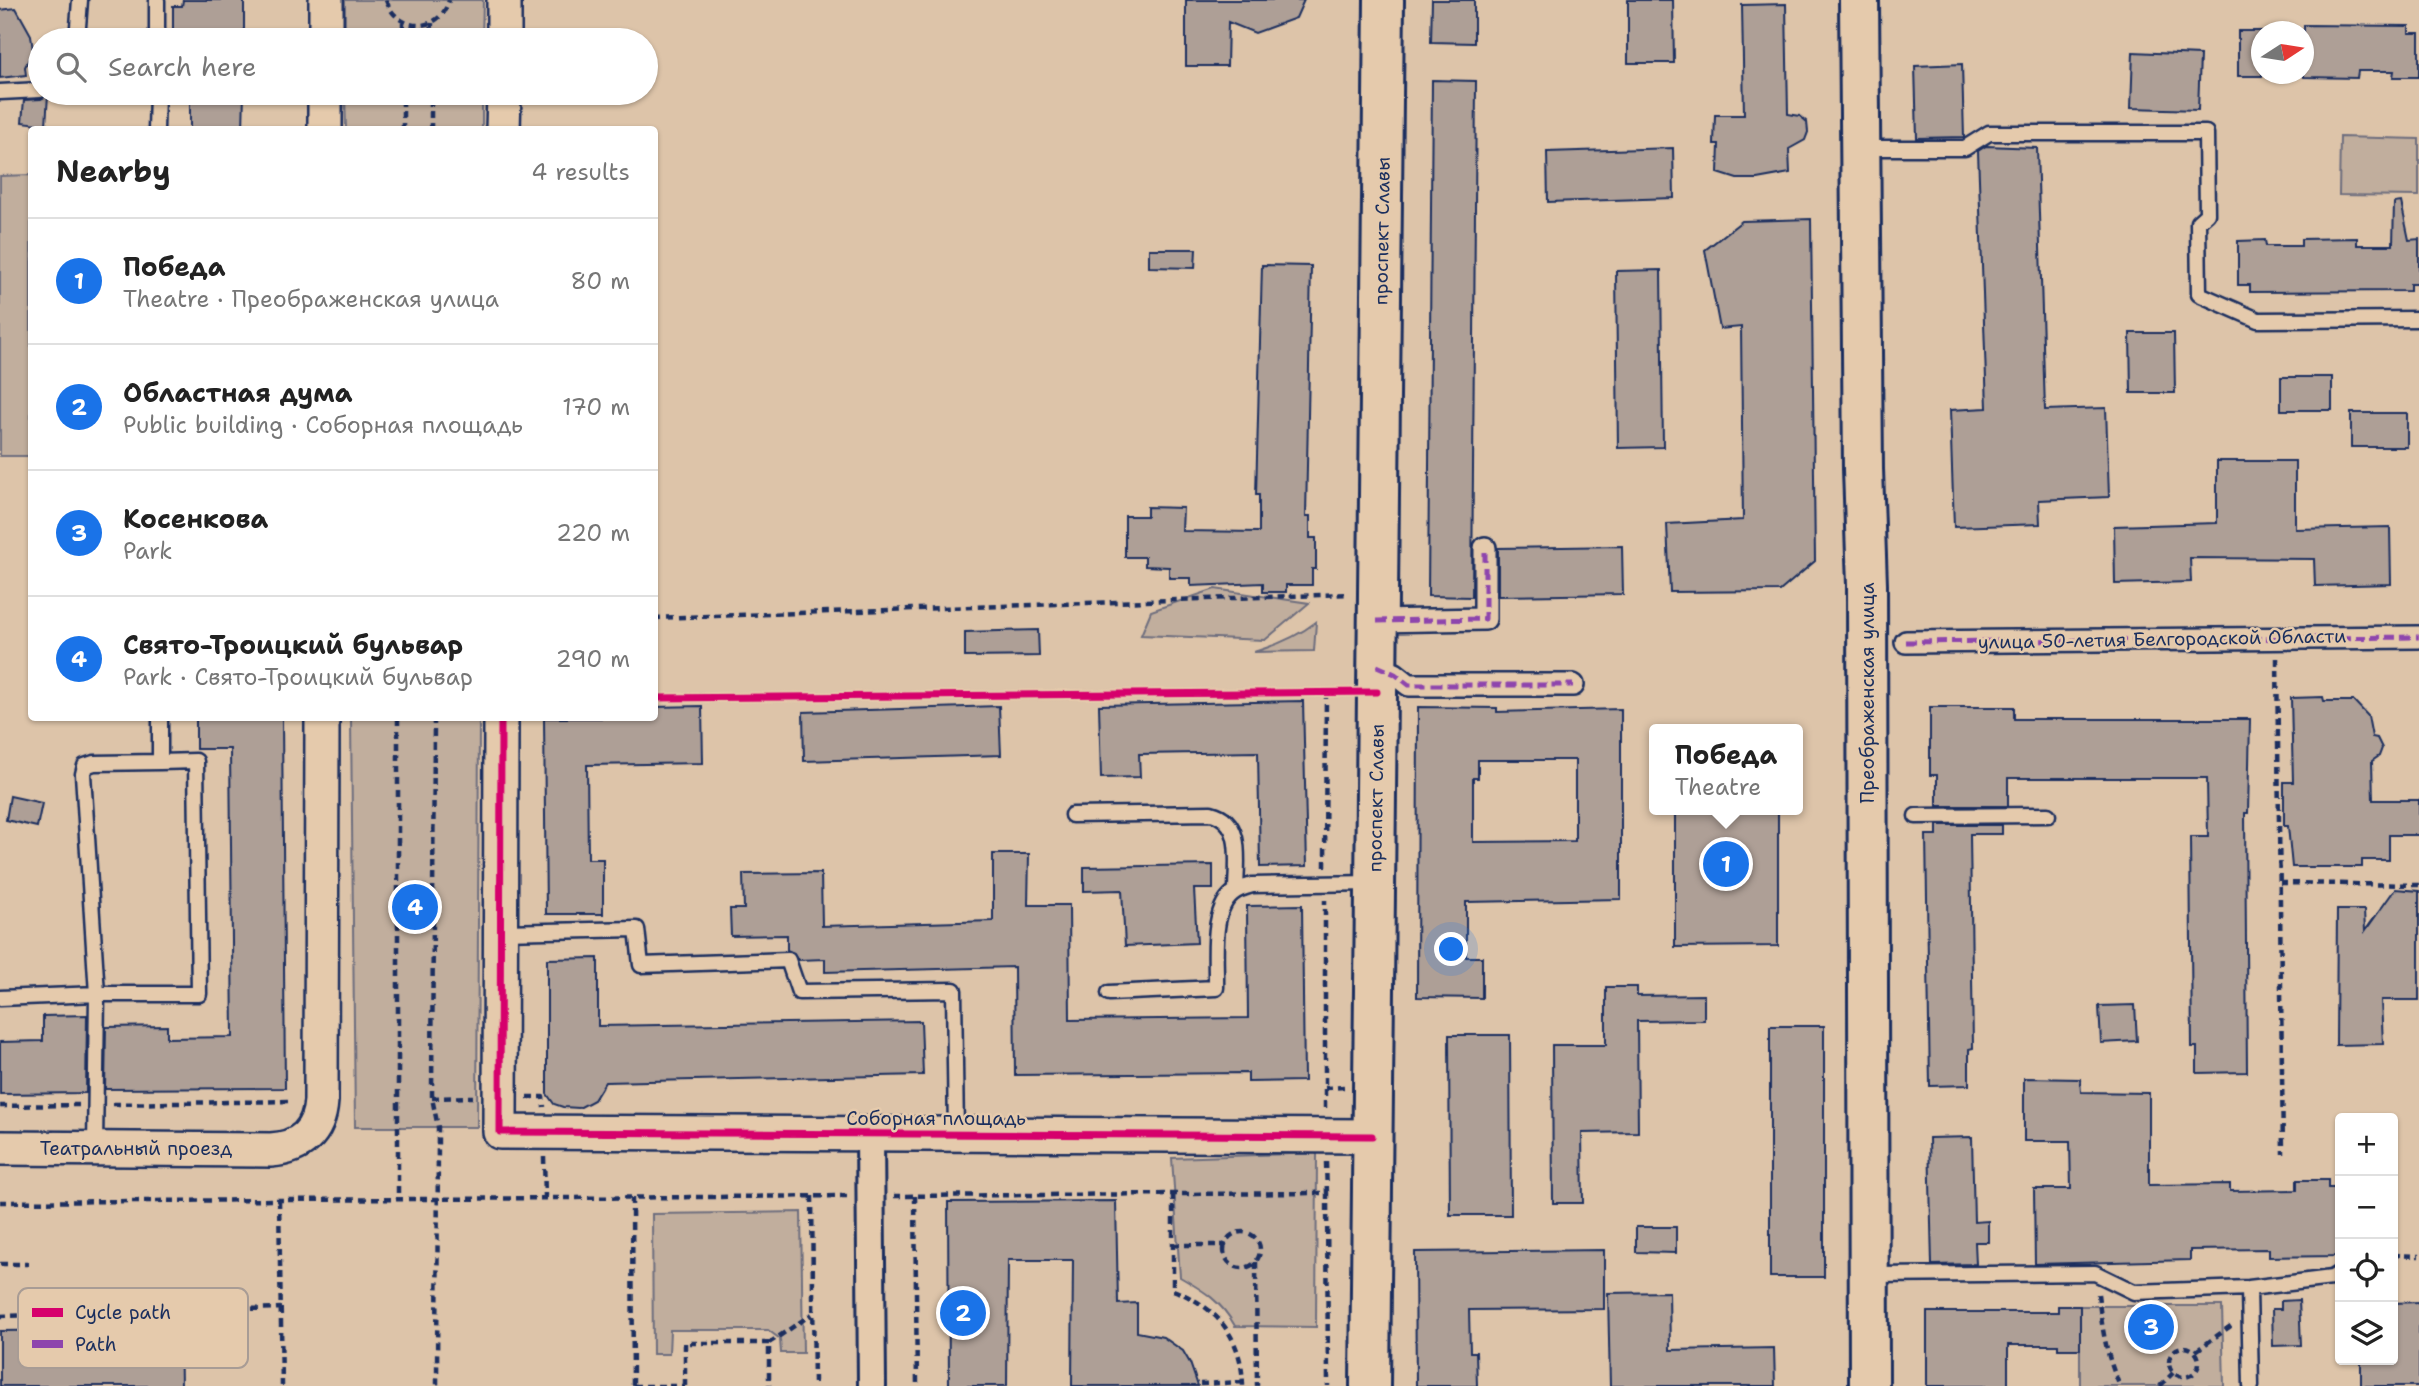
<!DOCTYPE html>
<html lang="en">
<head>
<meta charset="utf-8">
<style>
  :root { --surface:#fff; --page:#f2f2f2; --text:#222; --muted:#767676; --line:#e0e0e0; --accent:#1a73e8 }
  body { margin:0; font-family:"Shantell Sans",sans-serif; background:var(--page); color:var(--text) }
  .controls { position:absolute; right:21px; bottom:21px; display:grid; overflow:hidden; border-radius:7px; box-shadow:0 2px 5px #0004 }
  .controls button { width:63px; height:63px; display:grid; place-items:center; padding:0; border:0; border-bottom:2px solid var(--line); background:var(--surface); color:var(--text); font:35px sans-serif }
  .compass { position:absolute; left:2251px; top:21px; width:63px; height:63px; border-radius:50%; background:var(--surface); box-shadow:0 2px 5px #0004; rotate:78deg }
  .you { position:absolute; left:1452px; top:950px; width:24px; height:24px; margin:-18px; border:5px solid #fff; border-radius:50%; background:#1a73e8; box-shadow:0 0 0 10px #1a73e833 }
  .badge { display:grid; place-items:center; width:46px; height:46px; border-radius:50%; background:var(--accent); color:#fff; font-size:23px; font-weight:700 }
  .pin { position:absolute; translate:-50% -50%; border:4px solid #fff; box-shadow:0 2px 7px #0006 }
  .popup { position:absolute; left:1649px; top:724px; width:154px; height:91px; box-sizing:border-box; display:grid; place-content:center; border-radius:7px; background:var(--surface); filter:drop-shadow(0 2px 5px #0005); font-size:23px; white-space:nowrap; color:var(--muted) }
  .popup b { font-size:26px; color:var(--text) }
  .popup::after { content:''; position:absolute; left:50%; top:100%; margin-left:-14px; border:14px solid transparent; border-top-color:var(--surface) }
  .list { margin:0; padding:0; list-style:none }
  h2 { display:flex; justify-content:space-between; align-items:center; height:91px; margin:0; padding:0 28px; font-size:30px }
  h2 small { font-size:23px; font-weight:400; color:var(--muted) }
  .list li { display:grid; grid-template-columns:46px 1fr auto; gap:21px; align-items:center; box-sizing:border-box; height:126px; padding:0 28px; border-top:2px solid var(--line) }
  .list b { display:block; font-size:26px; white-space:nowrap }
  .list p { margin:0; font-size:23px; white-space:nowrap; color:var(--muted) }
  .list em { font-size:23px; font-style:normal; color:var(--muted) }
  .icon { flex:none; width:38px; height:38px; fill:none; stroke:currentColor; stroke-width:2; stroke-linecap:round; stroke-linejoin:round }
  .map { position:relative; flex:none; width:2419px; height:1386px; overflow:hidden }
  .search { position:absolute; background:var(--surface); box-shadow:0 2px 5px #0004; left:28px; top:28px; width:630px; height:77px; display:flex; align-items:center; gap:18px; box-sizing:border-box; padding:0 24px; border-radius:38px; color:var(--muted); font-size:26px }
  .panel { position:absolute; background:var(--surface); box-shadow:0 2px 5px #0004; left:28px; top:126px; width:630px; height:595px; border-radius:7px }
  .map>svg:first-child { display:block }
  .green { fill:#c1ae9d; stroke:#6e6e7e; stroke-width:2 }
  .building { fill:#ae9f96; stroke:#1b2f5e; stroke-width:2; fill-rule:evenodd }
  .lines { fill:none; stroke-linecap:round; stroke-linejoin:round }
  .service-casing { stroke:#1b2f5e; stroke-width:19 }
  .pedestrian-casing { stroke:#1b2f5e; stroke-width:26 }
  .minor-casing { stroke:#1b2f5e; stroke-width:32 }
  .tertiary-casing { stroke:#1b2f5e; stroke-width:38 }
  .primary-casing { stroke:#1b2f5e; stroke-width:44 }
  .path { stroke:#1b2f5e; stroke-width:4.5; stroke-dasharray:7 5; stroke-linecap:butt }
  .service { stroke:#e5caac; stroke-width:14 }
  .pedestrian { stroke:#e5caac; stroke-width:21 }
  .minor { stroke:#e5caac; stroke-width:26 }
  .tertiary { stroke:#e5caac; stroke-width:33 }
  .primary { stroke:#e5caac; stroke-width:38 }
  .quiet { stroke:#8e44ad; stroke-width:5; stroke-dasharray:10 5; stroke-linecap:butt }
  .cycleway-casing { stroke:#e5caac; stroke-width:11 }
  .cycleway { stroke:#d6006c; stroke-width:7 }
  .labels { text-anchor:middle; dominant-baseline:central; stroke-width:5; stroke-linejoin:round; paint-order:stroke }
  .street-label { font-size:19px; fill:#1b2f5e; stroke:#e5caac }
  .key { fill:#e5caac; stroke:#a89c95; stroke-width:2 }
  .key-label { font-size:19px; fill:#1b2f5e }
</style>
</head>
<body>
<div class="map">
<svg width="2419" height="1386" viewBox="0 0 2419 1386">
  <rect width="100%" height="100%" fill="#ddc4a9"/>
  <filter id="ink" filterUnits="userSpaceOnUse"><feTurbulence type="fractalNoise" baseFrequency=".0143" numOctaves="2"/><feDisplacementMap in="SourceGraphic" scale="14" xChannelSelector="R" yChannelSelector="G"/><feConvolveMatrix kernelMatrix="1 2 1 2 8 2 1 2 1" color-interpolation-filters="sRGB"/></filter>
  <g filter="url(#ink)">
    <path class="green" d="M345,0h138l-1,40h-137z
      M345,93h137v36h-136z
      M2340,137l79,2v57l-80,-1z
      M31,175v281h-31v-280z
      M1215,589l94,14 -44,37 -124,-5 10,-24z
      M1316,622l-2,29 -60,1c23,-7 43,-15 62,-30z
      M351,718h128l-2,409h-122z
      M1317,1153l-1,174 -81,-1c-14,-25 -31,-35 -55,-49l-8,-119z
      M801,1212l2,141h-22l-1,-14 -12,-9h-98l-1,24h-16l-1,-140z
      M2080,1306h142l2,80h-144z"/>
    <path class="building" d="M183,0h61v40h-61v-5h-10v-29h9z
      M1186,0h118l-8,18 -41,15 -27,-11 -1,44h-41z
      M1432,0h42v43l-43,-1z
      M1628,0h45l1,63h-46z
      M1786,4l2,110 12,2 7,6 1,10 -3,8 -16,9 1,24 -33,6h-20l-19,-6 1,-29h-5l1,-29h29l-2,-110z
      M16,8l15,27 2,16 -8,16 1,8 -26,3v-68z
      M2304,25l105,1v7h10v44h-26l1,-6h-36l-1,7 -53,-1z
      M2238,31h24v45h-24z
      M2133,52l67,3 -2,55 -67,-2z
      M1962,64l2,73 -47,1 -2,-72z
      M1432,80l44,1 -4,516 -44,-1z
      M190,93h54l-1,37h-53z
      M48,95l-2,30 -24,-3 2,-22 17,-1z
      M1986,146l51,2 8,262 61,-2 3,89 -70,3 1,24 -86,3 -4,-117 37,-2 -9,-257z
      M1673,148l1,50 -126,4 -1,-50z
      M2401,202l8,38 10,-1v45h-9v7l-160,1v-7h-12v-44l27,-1 1,6h35v-7l56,-1v7h36l1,-42z
      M1811,219l4,342 -35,30 -110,1 -3,-68 76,-4 -2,-193 -21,2 -15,-79 37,-29z
      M1149,249h47l-1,19 -46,-1z
      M1262,265l49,1 -5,250h4v22h6v31h-4v16h-26v7h-23v-9l-72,3v-8h-22v-11l-24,-1v-9h-20v-41h22v-9l36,1 -1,23 77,1v-37h-3z
      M1661,270l2,177 -45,1 -2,-177z
      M2130,333h44l1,60h-44z
      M2281,377h51v33h-51z
      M2351,413h56v34h-56z
      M2217,461h78v68l95,-2 1,57 -76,2 -1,-27 -124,-1 1,24 -76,2 -1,-58 103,-3z
      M1622,546l1,48 -125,2v-48z
      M1038,630l1,26 -74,1v-25z
      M2323,697l1,4h30l14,15 4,21 5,1 5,10 -3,8 -7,5 1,39h46v35h-30v25h-27v7h-70l-4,-41h-4v-44h9l-2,-84z
      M1303,701l4,165 -47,1 -2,-115 -119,2 1,23 -39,1 -2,-73z
      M702,706l1,57 -116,2 1,94h15v55h-57l-2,-196h110v-11z
      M999,706l2,49 -197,6 -1,-49z
      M1418,707l79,1v4l124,-3v190l-155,3v55h16v41l-65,-1zM1478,760h97v81l-102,1v-64h5z
      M1930,707h84v12h236l-2,94h-3l2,259 -50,1v-26h-5l-2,-210h18l-1,-59h-199v28h-71v-31h-7z
      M196,718h86l3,370 -180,1 1,-62 61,-1v12l66,-1 -3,-288h-34z
      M10,796l32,7 -5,24 -31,-7z
      M1675,810h103v136l-103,1z
      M1937,825h65v9h-32l3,214 -4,1v36l-39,1 -4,-251h11z
      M993,854h36l-1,51h41l1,115 178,-2 -1,-112 55,-1 2,176 -56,1v-9l-233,2 -1,-108 -189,5v-13l-27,1 -4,-7 -7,-3v-15l-56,1 -1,-27h14l-1,-35 78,-1 1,53 171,-5z
      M1213,865v24h-19l3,54 -72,3 -3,-56 -38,1v-24z
      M2395,889l24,2v109h-38l2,44 -47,1 1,-135h27l1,21z
      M598,958v68l323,-5 2,54 -318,7 -11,18 -15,8 -16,-1 -9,-3 -7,-10v-135z
      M1606,987h31v9l67,-1v25l-67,1 1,111 -56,1 1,70h-30l-1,-158h54z
      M2135,1005l2,36 -36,2 -2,-37z
      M87,1015l-1,78 -86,1v-52l43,-1v-25z
      M1770,1026h54v251h-54z
      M1449,1035h61l1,180h-61z
      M2024,1078l56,1 1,13 68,1v92l81,-1v7l67,-1v-10h31v8h12v68l-71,1v-8l-79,1v10l-155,4 -1,-75h37l-1,-48h-46z
      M1972,1137l2,85 14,-1v21h-13l1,22 -44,1 -3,-127z
      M1116,1201l2,103 19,-1v29l26,5 20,14 7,12 8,23h-126l1,-126h-65l-1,126h-58l-1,-184z
      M1636,1227h40v26l-40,-1z
      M1604,1250v59l-135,1 1,42h6l1,34h-61l-1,-134z
      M1669,1292l1,58 104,-2 1,38h-165l-2,-93z
      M2299,1300l2,45 -28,1 -1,-37h9v-8z
      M2419,1302v84h-58v-26h32v-57z
      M2058,1306h22v43h-22v-4h-50v41h-81v-74h131z
      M180,1329l1,57h-181v-55z"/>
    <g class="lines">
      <defs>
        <path id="service" d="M77,40l3,-40
          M157,40v-40
          M0,92l40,-2
          M156,130l1,-37
          M1862,148h103l24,-15h217l1,81 -9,8 1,72 59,26 161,-1
          M160,718v44l-66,1 -9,3 -2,8 14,220h102l-3,-233 -36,1
          M1072,815l139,-2c34,8 25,51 25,78
          M1916,816l132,-1
          M502,932l135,-3 4,36 147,-5 11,32 155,-2 2,144
          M1109,993l107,-5c1,-28 -7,-81 20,-97 5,-3 11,-4 16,-6l121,-2
          M0,998l97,-4 -2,154
          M1870,1275l225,-2 39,19 115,-4 2,98
          M2249,1288l83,-10 8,-5"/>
        <path id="pedestrian" d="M1377,621l108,-2v-71
          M1906,642l513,-5
          M1377,666l18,8 14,11h164"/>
        <path id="minor" d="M870,1134l2,252"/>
        <path id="tertiary" d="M326,40v-40
          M504,40v-40
          M325,130v-37
          M503,130l1,-37
          M501,718l-1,414 872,4
          M0,1148l271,2c30,-2 48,-18 50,-49l1,-383"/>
        <path id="primary" d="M1859,0l4,469 4,116 2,801
          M1370,1386l14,-1386"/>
      </defs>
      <use href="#service" class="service-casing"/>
      <use href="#pedestrian" class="pedestrian-casing"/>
      <use href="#minor" class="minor-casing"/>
      <use href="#tertiary" class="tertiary-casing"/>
      <use href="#primary" class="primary-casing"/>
      <path class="path" d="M386,0c11,33 54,34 63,0
        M403,40v-17
        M431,40l1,-17
        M403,130v-37
        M431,130v-37
        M654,618l695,-24
        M2277,658l6,496
        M398,718v481
        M434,718l-2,380 6,29 -1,259
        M1325,867l1,-175
        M2280,883l139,2
        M1325,1088l20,-1
        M527,1097h16l1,10
        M432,1098l41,-1
        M113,1104l180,-3
        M0,1106l80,-1
        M1325,1108v-208
        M544,1157l1,41
        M1326,1162l1,31
        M1173,1194v96c44,17 69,47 70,96
        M812,1196l2,190
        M894,1196l433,-3 1,193
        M915,1196l2,190
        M632,1198l1,188
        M279,1200l3,186
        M0,1202l847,-6
        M1224 1250a18 18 0 1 1 36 0a18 18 0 1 1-36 0Z
        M1173,1245h51
        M2393,1255l26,1
        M1256,1262l1,124
        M0,1264h28
        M2098,1294c4,33 8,62 22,92
        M0,1316l281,-8
        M769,1343l43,-29
        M2169 1362a15 15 0 1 1 30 0a15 15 0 1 1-30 0Z
        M2196,1351l36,-26
        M1200,1384l43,-2
        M633,1386h52
        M685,1386v-43h84v43
        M2160,1386l13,-13"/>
      <use href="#service" class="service"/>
      <use href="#pedestrian" class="pedestrian"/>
      <use href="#minor" class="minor"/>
      <use href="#tertiary" class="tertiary"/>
      <use href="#primary" class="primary"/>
      <path class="quiet" d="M1377,621l108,-2v-71
        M1906,642l513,-5
        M1377,666l18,8 14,11h164"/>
      <defs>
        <path id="cycleway" d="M654,698l723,-6
          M501,718l-1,414 872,4"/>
      </defs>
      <use href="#cycleway" class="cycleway-casing"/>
      <use href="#cycleway" class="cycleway"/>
    </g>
  </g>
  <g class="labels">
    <g class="street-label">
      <text transform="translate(1382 231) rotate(-89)">проспект Славы</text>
      <text transform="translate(2162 639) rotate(-1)">улица 50-летия Белгородской Области</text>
      <text transform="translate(1867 693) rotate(-90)">Преображенская улица</text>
      <text transform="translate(1376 798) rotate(-89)">проспект Славы</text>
      <text x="936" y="1118">Соборная площадь</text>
      <text x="136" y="1148">Театральный проезд</text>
    </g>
  </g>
  <rect x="18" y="1288" width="230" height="80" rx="10" class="key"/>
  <rect x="32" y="1308" width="31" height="9" fill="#d6006c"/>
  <rect x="32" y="1340" width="31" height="8" fill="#8e44ad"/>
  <g class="key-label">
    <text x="75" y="1319">Cycle path</text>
    <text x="75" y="1351">Path</text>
  </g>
</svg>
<div class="controls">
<button>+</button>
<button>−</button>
<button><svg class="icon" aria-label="locate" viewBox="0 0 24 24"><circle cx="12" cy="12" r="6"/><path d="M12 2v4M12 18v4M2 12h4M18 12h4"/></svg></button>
<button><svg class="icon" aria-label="layers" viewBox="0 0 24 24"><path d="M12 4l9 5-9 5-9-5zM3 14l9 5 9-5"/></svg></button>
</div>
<svg class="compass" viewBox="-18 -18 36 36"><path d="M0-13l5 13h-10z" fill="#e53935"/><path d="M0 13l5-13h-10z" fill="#767676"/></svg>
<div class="you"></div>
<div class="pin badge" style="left:1726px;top:864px">1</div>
<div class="popup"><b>Победа</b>Theatre</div>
<div class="pin badge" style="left:963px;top:1313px">2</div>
<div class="pin badge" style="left:2151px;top:1327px">3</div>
<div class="pin badge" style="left:415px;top:907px">4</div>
<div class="search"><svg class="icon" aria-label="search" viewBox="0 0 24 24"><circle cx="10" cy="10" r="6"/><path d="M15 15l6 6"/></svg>Search here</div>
<section class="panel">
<h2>Nearby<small>4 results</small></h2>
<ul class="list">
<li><span class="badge">1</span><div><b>Победа</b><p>Theatre · Преображенская улица</p></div><em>80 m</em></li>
<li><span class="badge">2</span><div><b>Областная дума</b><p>Public building · Соборная площадь</p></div><em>170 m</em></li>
<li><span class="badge">3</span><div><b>Косенкова</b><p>Park</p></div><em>220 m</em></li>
<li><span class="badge">4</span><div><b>Свято-Троицкий бульвар</b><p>Park · Свято-Троицкий бульвар</p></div><em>290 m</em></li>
</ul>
</section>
</div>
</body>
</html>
